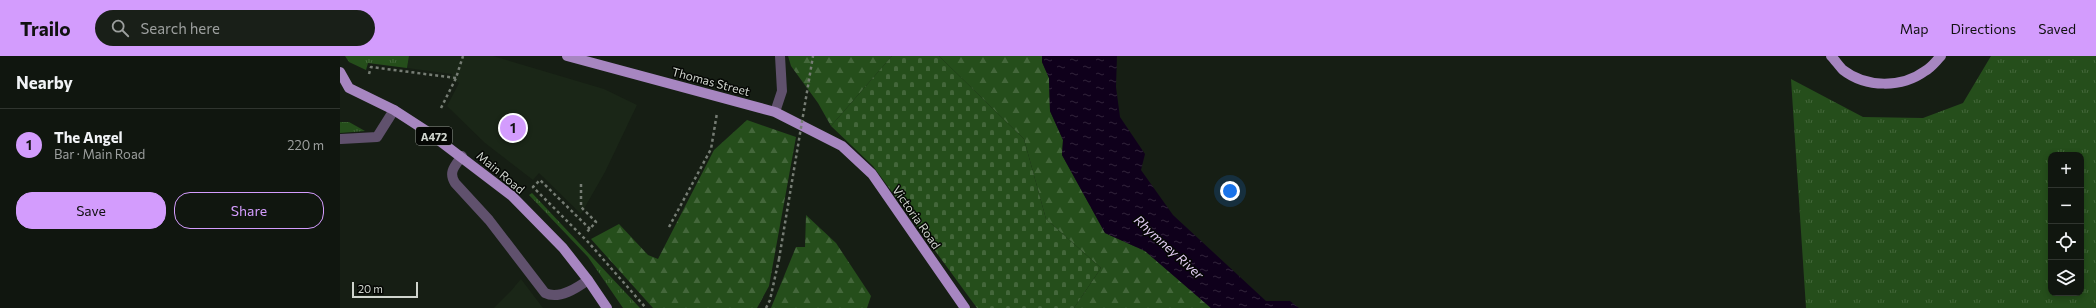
<!DOCTYPE html>
<html lang="en">
<head>
<meta charset="utf-8">
<style>
  :root { --surface:#10160f; --page:#191f18; --text:#f1f3f6; --muted:#9c9f9e; --line:#30352f; --accent:#d39cfd }
  body { margin:0; font-family:Commissioner,sans-serif; background:var(--page); color:var(--text) }
  .controls { position:absolute; right:12px; bottom:12px; display:grid; overflow:hidden; border-radius:8px; box-shadow:0 2px 6px #0003 }
  .controls button { width:36px; height:36px; display:grid; place-items:center; padding:0; border:0; border-bottom:1px solid var(--line); background:var(--surface); color:var(--text); font:20px sans-serif }
  .scale { position:absolute; left:12px; bottom:10px; width:66px; box-sizing:border-box; padding-left:4px; border:2px solid #cfd4cd; border-top:0; font-size:11px; line-height:14px; white-space:nowrap; color:#cfd4cd; -webkit-text-stroke:3px #050704; paint-order:stroke }
  .you { position:absolute; left:890px; top:135px; width:14px; height:14px; margin:-10px; border:3px solid #fff; border-radius:50%; background:#1a73e8; box-shadow:0 0 0 6px #1a73e833 }
  .badge { display:grid; place-items:center; width:26px; height:26px; border-radius:50%; background:var(--accent); color:#111; font-size:13px; font-weight:700 }
  .pin { position:absolute; translate:-50% -50%; border:2px solid #fff; box-shadow:0 1px 4px #0006 }
  .list { margin:0; padding:0; list-style:none }
  h2 { display:flex; justify-content:space-between; align-items:center; height:52px; margin:0; padding:0 16px; font-size:17px }
  h2 small { font-size:13px; font-weight:400; color:var(--muted) }
  .list li { display:grid; grid-template-columns:26px 1fr auto; gap:12px; align-items:center; box-sizing:border-box; height:72px; padding:0 16px; border-top:1px solid var(--line) }
  .list b { display:block; font-size:15px; white-space:nowrap }
  .list p { margin:0; font-size:13px; white-space:nowrap; color:var(--muted) }
  .list em { font-size:13px; font-style:normal; color:var(--muted) }
  .actions { display:flex; gap:8px; padding:12px 16px }
  .actions a { flex:1; padding:9px 0; border:1px solid var(--accent); border-radius:16px; text-align:center; font-size:14px; color:var(--accent) }
  .actions .main { background:var(--accent); color:#111 }
  .icon { flex:none; width:22px; height:22px; fill:none; stroke:currentColor; stroke-width:2; stroke-linecap:round; stroke-linejoin:round }
  .map { position:relative; flex:none; width:1756px; height:252px; overflow:hidden }
  header { display:flex; align-items:center; gap:24px; box-sizing:border-box; height:56px; padding:0 20px; background:var(--accent); color:#111 }
  header strong { font-size:19px }
  nav { display:flex; gap:22px; margin-inline-start:auto; font-size:14px }
  .search { width:280px; height:36px; background:var(--page); display:flex; align-items:center; gap:10px; box-sizing:border-box; padding:0 14px; border-radius:22px; color:var(--muted); font-size:15px }
  main { display:flex }
  aside { flex:1; background:var(--surface) }
  .map>svg:first-child { display:block }
  .built { fill:#1a2617 }
  .grass { fill:url(#grass-tufts); fill-rule:evenodd }
  .forest { fill:url(#forest-firs) }
  .cemetery { fill:url(#cemetery-stones) }
  .water { fill:url(#water-ripples) }
  .lines { fill:none; stroke-linecap:round; stroke-linejoin:round }
  .path { stroke:#767d74; stroke-width:2.5; stroke-dasharray:3 3; stroke-linecap:butt }
  .minor { stroke:#60516d; stroke-width:10 }
  .major { stroke:#a786c1; stroke-width:10 }
  .path-bridge { stroke:#767d74; stroke-width:2.5; stroke-dasharray:3 3; stroke-linecap:butt }
  .labels { text-anchor:middle; dominant-baseline:central; stroke-width:3; stroke-linejoin:round; paint-order:stroke }
  .shield { fill:#050704; stroke:#929691; stroke-width:1 }
  .shield-label { font-size:11px; font-weight:bold; fill:#cfd4cd }
  .street-label { font-size:12px; fill:#cfd4cd; stroke:#050704 }
  .water-label { font-size:13px; font-style:italic; fill:#e1ccf2; stroke:#050704 }
</style>
</head>
<body>
<header>
<strong>Trailo</strong>
<div class="search"><svg class="icon" aria-label="search" viewBox="0 0 24 24"><circle cx="10" cy="10" r="6"/><path d="M15 15l6 6"/></svg>Search here</div>
<nav><a>Map</a><a>Directions</a><a>Saved</a></nav>
</header>
<main>
<aside>
<h2>Nearby<small></small></h2>
<ul class="list">
<li><span class="badge">1</span><div><b>The Angel</b><p>Bar · Main Road</p></div><em>220 m</em></li>
</ul>
<div class="actions"><a class="main">Save</a><a>Share</a></div>
</aside>
<div class="map">
<svg width="1756" height="252" viewBox="0 0 1756 252">
  <defs>
    <pattern id="grass-tufts" width="24" height="20" patternUnits="userSpaceOnUse"><rect width="24" height="20" fill="#254e1b"/><path d="M3 7l-1-3M5 7V3M7 7l1-3M15 17l-1-3M17 17v-4M19 17l1-3" fill="none" stroke="#44673b"/></pattern>
    <pattern id="forest-firs" width="22" height="20" patternUnits="userSpaceOnUse"><rect width="22" height="20" fill="#254e1b"/><path d="M5 1l3.5 6h-7zM16 11l3.5 6h-7z" fill="#44673b"/></pattern>
    <pattern id="cemetery-stones" width="16" height="16" patternUnits="userSpaceOnUse"><rect width="16" height="16" fill="#254e1b"/><path d="M2 7V4a2 2 0 0 1 4 0v3zM10 15v-3a2 2 0 0 1 4 0v3z" fill="#44673b"/></pattern>
    <pattern id="water-ripples" width="26" height="14" patternUnits="userSpaceOnUse"><rect width="26" height="14" fill="#0f001b"/><path d="M2 4q2-2 4 0t4 0M15 11q2-2 4 0t4 0" fill="none" stroke="#31243b"/></pattern>
  </defs>
  <rect width="100%" height="100%" fill="#161e14"/>
  <path class="built" d="M69,0h84l111,33 33,16 -32,67 -24,42 -42,-41 -6,7 -48,-37 -38,-37 12,-23 -9,-4 2,-5 -45,-6z
    M181,223l22,29h-49l16,-16z"/>
  <path class="grass" d="M5,0h64l-2,12 -39,-5 -2,7 -17,-8z
    M1651,0h105v252h-290l-15,-229 72,38 60,1 40,-15zM1711,99h30v138h-30z
    M0,66h9l16,9 -25,2z
    M192,137l108,115h-17l-35,-51 -59,-62z"/>
  <path class="forest" d="M448,0h104l-61,70 -13,-23 -27,-37z
    M599,0h103v6l7,16 1,33 13,29 -1,15 43,78 40,18 66,57h-137l27,-40 -55,-49 -22,-80z
    M407,64l49,17 -27,149 -12,22h-104l-62,-69 28,-15 29,31 10,4 56,-109z
    M466,159l30,28 35,53 -4,12h-96l25,-61h9z"/>
  <path class="cemetery" d="M552,0h47l85,83 22,80 55,49 -27,40h-97l-104,-142 -42,-40z"/>
  <path class="water" d="M702,0h75l-1,31 4,30 25,37 -4,16 32,45 93,86h24l9,7h-88l-66,-57 -40,-18 -43,-78 1,-15 -13,-29 -1,-33 -7,-16z"/>
  <g class="lines">
    <path class="path" d="M29,18l2,-7 85,11
      M101,52l15,-30 7,-22
      M241,128v23l15,15 -10,11
      M329,171l42,-78 6,-36
      M250,173l-50,-49 -7,7 56,56 57,65
      M426,252l4,-8 9,-41"/>
    <path class="minor" d="M435,56l7,-21 -2,-35
      M1,83l36,-2 17,-27
      M122,100c-7,10 -14,16 -7,27l34,37 56,73c14,7 32,-5 43,-13"/>
    <path class="major" d="M227,0l208,56 67,34 30,28 93,134
      M1491,0c4,4 8,10 12,14 23,18 59,18 82,1 6,-3 11,-10 16,-15
      M0,16l9,16 45,22 34,22 84,64 51,52 25,32 19,28"/>
    <path class="path-bridge" d="M439,203l34,-203"/>
  </g>
  <g class="labels">
    <rect class="shield" x="76" y="71" width="36" height="18" rx="3"/>
    <g class="shield-label">
      <text x="94" y="80">A472</text>
    </g>
    <g class="street-label">
      <text transform="translate(371 25) rotate(15)">Thomas Street</text>
      <text transform="translate(161 116) rotate(40)">Main Road</text>
      <text transform="translate(577 161) rotate(55)">Victoria Road</text>
    </g>
    <g class="water-label">
      <text transform="translate(829 191) rotate(42)">Rhymney River</text>
    </g>
  </g>
</svg>
<div class="controls">
<button>+</button>
<button>−</button>
<button><svg class="icon" aria-label="locate" viewBox="0 0 24 24"><circle cx="12" cy="12" r="6"/><path d="M12 2v4M12 18v4M2 12h4M18 12h4"/></svg></button>
<button><svg class="icon" aria-label="layers" viewBox="0 0 24 24"><path d="M12 4l9 5-9 5-9-5zM3 14l9 5 9-5"/></svg></button>
</div>
<div class="scale">20 m</div>
<div class="you"></div>
<div class="pin badge" style="left:173px;top:72px">1</div>
</div>
</main>
</body>
</html>
